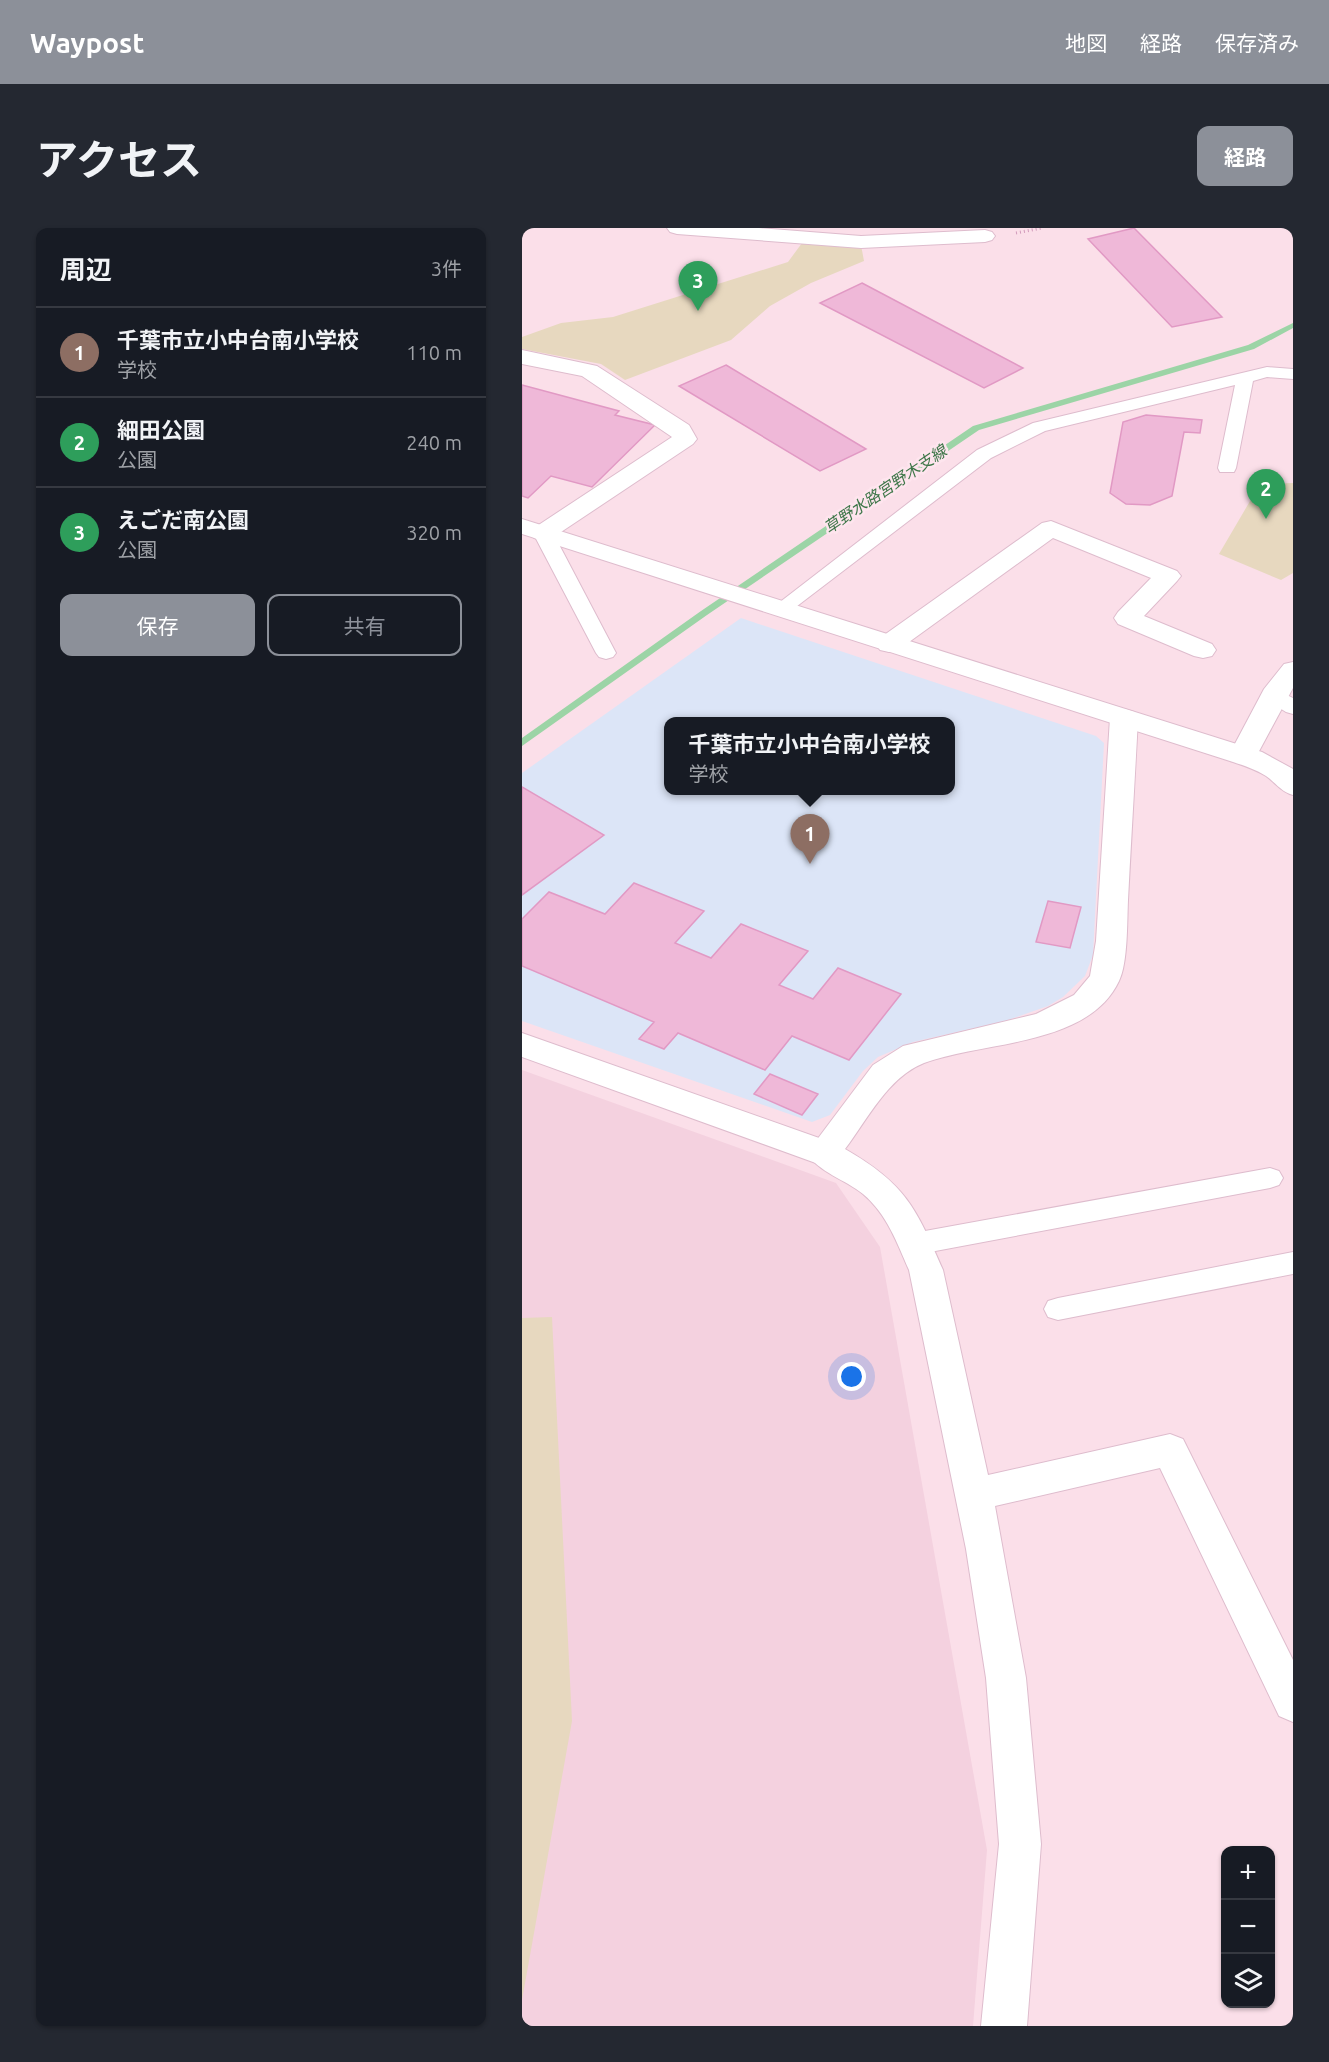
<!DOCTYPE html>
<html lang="ja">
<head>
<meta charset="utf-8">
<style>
  :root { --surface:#171b24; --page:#242831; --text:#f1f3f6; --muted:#9ea1a6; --line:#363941; --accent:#8c9099 }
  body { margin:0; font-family:Ubuntu,"Noto Sans JP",sans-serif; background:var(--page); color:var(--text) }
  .controls { position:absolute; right:18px; bottom:18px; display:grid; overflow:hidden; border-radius:12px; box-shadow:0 2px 4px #0004 }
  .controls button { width:54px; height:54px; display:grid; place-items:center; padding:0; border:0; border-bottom:2px solid var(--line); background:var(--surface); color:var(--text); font:30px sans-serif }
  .you { position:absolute; left:330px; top:1149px; width:21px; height:21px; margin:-15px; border:4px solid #fff; border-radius:50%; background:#1a73e8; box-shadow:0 0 0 9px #1a73e833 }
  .badge { display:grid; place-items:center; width:39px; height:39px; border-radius:50%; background:var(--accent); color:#fff; font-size:20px; font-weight:700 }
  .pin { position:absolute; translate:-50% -50px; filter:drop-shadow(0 2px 3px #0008) }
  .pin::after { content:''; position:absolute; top:32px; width:21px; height:18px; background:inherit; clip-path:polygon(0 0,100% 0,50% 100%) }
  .popup { position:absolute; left:142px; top:489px; width:291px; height:78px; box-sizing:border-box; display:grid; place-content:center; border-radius:12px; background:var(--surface); filter:drop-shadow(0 2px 4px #0005); font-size:20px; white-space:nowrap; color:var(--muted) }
  .popup b { font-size:22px; color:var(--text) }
  .popup::after { content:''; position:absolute; left:50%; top:100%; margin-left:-12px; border:12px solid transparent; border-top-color:var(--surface) }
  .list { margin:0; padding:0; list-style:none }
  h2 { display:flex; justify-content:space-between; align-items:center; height:78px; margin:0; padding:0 24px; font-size:26px }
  h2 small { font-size:20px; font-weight:400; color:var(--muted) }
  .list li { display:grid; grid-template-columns:39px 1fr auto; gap:18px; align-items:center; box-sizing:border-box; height:90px; padding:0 24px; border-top:2px solid var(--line) }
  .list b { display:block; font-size:22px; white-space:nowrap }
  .list p { margin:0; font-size:20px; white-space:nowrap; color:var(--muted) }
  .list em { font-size:20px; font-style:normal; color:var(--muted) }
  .actions { display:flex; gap:12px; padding:18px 24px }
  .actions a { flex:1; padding:14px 0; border:2px solid var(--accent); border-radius:12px; text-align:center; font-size:21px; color:var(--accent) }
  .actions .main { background:var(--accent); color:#fff }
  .icon { flex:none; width:33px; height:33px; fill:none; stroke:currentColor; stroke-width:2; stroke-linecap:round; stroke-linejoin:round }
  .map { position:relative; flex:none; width:771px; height:1798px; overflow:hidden; border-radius:12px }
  header { display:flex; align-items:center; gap:36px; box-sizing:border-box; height:84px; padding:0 30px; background:var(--accent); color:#fff }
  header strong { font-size:28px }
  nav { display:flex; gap:33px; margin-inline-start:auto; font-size:21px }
  .intro { display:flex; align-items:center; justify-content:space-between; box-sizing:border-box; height:144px; padding:0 36px }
  h1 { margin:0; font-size:42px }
  .button { padding:15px 27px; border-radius:12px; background:var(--accent); color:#fff; font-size:21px; font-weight:700 }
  main { display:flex; gap:36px; padding:0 36px }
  aside { flex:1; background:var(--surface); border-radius:12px; box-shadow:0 2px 4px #0004 }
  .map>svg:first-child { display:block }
  .residential { fill:#f4d1df }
  .education { fill:#dce5f7; fill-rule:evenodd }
  .green { fill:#e7d8bf }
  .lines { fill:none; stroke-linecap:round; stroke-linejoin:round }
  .stream { fill:#9cd4a6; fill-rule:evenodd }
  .building { fill:#efb8d8; stroke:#e199c4; stroke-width:1.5 }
  .service-casing { stroke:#debccd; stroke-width:2 }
  .minor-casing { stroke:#debccd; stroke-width:2 }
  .tertiary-casing { stroke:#debccd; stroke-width:2 }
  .path { stroke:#d39cbc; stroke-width:3; stroke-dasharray:1 3; stroke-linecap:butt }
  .service { fill:#fff; fill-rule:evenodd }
  .minor { fill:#fff; fill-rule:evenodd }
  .tertiary { fill:#fff; fill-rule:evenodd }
  .labels { text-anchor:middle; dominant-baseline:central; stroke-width:5; stroke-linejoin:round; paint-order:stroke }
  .far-water-label { font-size:16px; font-style:italic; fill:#3d7648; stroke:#fee5ee }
</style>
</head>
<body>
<header>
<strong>Waypost</strong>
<nav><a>地図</a><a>経路</a><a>保存済み</a></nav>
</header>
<div class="intro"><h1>アクセス</h1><a class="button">経路</a></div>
<main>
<aside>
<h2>周辺<small>3件</small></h2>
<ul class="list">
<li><span class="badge" style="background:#8d6e63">1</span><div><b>千葉市立小中台南小学校</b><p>学校</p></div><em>110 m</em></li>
<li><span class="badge" style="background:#2e9e5b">2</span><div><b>細田公園</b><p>公園</p></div><em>240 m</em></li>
<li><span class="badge" style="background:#2e9e5b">3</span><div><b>えごだ南公園</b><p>公園</p></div><em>320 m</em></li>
</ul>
<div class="actions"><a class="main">保存</a><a>共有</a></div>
</aside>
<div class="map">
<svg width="771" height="1798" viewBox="0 0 771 1798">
  <rect width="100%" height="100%" fill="#fbdfe9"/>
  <path class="residential" d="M0,842l314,113 44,64 107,603 -14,176h-451z"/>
  <path class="education" d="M219,390l355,118 8,7 -11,212 -8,21 -22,21 -15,9 -43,15 -92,21 -35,15 -15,14 -33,44 -18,7 -290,-101v-248zM147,494h282v68h-282z"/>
  <path class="green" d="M280,15l59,2 3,16 -53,22 -41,23 -39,34 -106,40 -24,-16 -79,-15v-12l39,-14 52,-6 175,-55z
    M771,255v90l-12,7 -62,-26 41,-70z
    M30,1089l20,404 -50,279v-682z"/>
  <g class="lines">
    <path class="stream" d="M771,95v5l-39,21 -275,81 -272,185 -185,131v-8l179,-127 272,-185 275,-81z"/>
  </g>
  <path class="building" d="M612,0l88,89 -50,10 -84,-88z
    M340,55l161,85 -39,20 -164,-85z
    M204,137l140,84 -46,22 -141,-85z
    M0,157l97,26 -4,4 40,10 -63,62 -41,-11 -23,22 -6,-2z
    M624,187l56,5 -2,13 -16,-1 -12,64 -22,9 -24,-1 -16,-11 13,-71z
    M0,559l82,48 -82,60z
    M112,655l70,28 -29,32 36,15 30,-34 67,27 -29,34 34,14 25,-31 63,26 -52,66 -57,-24 -27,34 -87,-37 -14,16 -25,-10 15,-17 -132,-56v-47l27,-27 56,22z
    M526,673l33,6 -11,41 -34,-6z
    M248,846l48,20 -16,21 -48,-21z"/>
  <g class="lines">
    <defs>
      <path id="service" d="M745,139l26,2v10l-26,-2 -14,4 -17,87 -2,4h-14l-2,-4 17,-83 -190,46 -54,27 -203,155h-14l-3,-4 206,-159 56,-27z
        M21,299l7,2 3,4 63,120 -3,4 -7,2 -7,-2 -3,-4 -63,-120 3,-4z
        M752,461l19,9v16l-7,-2 -19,-12 -3,-5 3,-5z
        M748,940l9,3 4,7 -4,7 -9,3 -356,67 -9,-4 -4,-7 4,-7 9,-4z
        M771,1024v22l-235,46 -10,-3 -4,-8 4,-8 10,-3z"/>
      <path id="minor" d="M145,0h92l102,8 124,-6 7,2 3,4 -3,4 -7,2 -124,6 -184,-14 -7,-2z
        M0,122l75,16 92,59 8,14 -4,5 -141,94 -9,2 -9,-2 -3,-5 3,-5 138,-91 -90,-61 -60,-12z
        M529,293l126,50 4,5 -4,5 -33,35 68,28 4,6 -4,6 -9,2 -9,-2 -76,-32 -4,-6 4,-6 33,-34 -98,-40 -155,112 -9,2 -9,-2 -4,-6 4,-6 162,-115z
        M771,434v26l-36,67 -4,6 -10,3 -10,-3 -4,-6 35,-66 20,-25z
        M602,481l10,3 4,6c-3,61 -7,121 -10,182 -1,21 0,63 -9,81 -31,66 -137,60 -195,82 -36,14 -57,57 -79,86 61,35 71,59 98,121l45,205 182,-41 13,5 110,221v62l-14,-6 -119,-248 -165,38 31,172 15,166 -14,182h-46l18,-182 -13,-166 -20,-129 -57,-279c-12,-27 -22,-56 -46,-76 -17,-14 -45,-22 -56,-41l66,-88 30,-19 133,-32 38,-19 16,-19 6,-35 14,-223 4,-6z"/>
      <path id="tertiary" d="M0,291l740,233 31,17v26c-12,-3 -17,-12 -27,-19 -11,-7 -24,-11 -36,-15l-708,-227z
        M0,805l314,111 5,9 -5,9 -12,4 -302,-109z"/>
    </defs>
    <use href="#service" class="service-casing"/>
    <use href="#minor" class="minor-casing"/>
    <use href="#tertiary" class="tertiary-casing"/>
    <path class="path" d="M494,5l26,-5"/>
    <use href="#service" class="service"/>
    <use href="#minor" class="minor"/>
    <use href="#tertiary" class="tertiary"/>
  </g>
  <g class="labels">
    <g class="far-water-label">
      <text transform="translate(363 261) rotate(-34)">草野水路宮野木支線</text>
    </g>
  </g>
</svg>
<div class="controls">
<button>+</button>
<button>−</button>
<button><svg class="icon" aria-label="layers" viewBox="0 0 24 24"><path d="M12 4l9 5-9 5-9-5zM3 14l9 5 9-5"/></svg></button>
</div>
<div class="you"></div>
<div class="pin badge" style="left:288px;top:636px;background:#8d6e63">1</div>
<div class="popup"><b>千葉市立小中台南小学校</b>学校</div>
<div class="pin badge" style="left:744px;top:291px;background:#2e9e5b">2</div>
<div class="pin badge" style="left:176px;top:83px;background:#2e9e5b">3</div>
</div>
</main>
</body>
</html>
